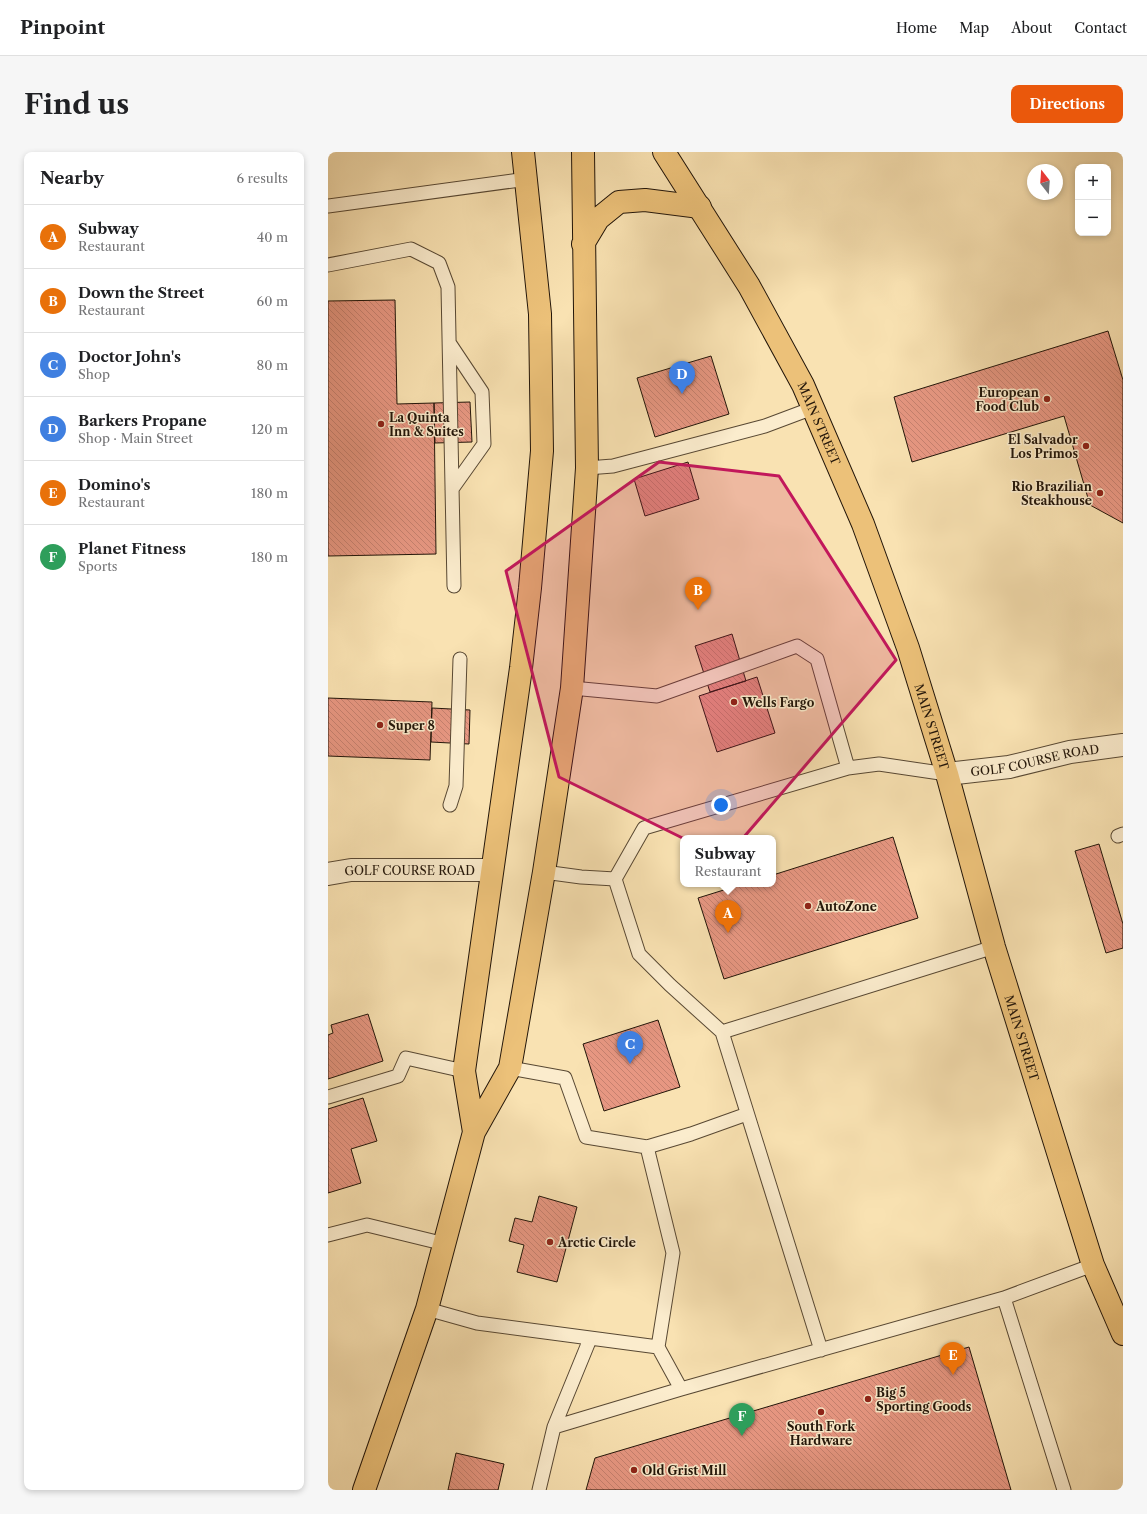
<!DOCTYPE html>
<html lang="en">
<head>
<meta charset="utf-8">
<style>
  :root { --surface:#fff; --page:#f6f6f6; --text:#202124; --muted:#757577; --line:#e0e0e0; --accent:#ea580c }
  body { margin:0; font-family:"Libre Caslon Text",serif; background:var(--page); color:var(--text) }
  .controls { position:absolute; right:12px; top:12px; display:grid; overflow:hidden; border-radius:8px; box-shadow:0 2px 6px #0003 }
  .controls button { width:36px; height:36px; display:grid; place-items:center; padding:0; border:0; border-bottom:1px solid var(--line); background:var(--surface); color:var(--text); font:20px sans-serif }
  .compass { position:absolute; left:699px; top:12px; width:36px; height:36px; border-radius:50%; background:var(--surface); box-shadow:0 2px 6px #0003; rotate:343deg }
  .you { position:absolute; left:393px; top:653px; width:14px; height:14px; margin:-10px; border:3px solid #fff; border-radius:50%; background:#1a73e8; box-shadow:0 0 0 6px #1a73e833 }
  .badge { display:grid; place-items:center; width:26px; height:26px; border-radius:50%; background:var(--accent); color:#fff; font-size:13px; font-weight:700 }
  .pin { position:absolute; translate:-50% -33px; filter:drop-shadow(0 1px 2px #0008) }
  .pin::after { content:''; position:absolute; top:21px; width:14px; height:12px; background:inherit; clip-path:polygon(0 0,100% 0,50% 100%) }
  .popup { position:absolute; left:352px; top:683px; width:96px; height:52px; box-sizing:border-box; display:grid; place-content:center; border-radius:8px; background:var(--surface); filter:drop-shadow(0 1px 3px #0005); font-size:13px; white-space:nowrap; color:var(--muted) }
  .popup b { font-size:15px; color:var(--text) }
  .popup::after { content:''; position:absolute; left:50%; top:100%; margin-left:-8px; border:8px solid transparent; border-top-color:var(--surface) }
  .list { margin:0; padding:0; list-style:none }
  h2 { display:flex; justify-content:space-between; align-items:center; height:52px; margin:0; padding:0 16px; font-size:17px }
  h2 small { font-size:13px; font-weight:400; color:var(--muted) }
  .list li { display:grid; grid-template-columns:26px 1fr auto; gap:12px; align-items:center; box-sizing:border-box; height:64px; padding:0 16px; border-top:1px solid var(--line) }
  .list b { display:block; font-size:15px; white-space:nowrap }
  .list p { margin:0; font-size:13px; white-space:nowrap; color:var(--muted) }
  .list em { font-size:13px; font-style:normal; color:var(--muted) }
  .map { position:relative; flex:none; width:795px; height:1338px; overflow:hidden; border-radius:8px }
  header { display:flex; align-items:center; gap:24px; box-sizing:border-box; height:56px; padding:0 20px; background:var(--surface); border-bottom:1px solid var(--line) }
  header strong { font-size:19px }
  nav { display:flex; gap:22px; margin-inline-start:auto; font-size:14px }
  .intro { display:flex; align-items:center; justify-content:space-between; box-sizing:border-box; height:96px; padding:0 24px }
  h1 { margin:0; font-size:28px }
  .button { padding:10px 18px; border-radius:8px; background:var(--accent); color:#fff; font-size:14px; font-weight:700 }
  main { display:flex; gap:24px; padding:0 24px }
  aside { flex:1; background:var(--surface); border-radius:8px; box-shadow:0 2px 6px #0003 }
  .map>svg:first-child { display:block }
  .building { fill:url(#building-back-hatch); stroke:#221509 }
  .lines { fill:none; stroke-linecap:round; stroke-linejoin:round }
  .service-casing { stroke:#584833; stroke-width:15 }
  .tertiary-casing { stroke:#584833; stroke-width:24 }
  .primary-casing { stroke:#221509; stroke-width:24 }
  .trunk-casing { stroke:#221509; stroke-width:24 }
  .service { stroke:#fbeccd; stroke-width:13 }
  .tertiary { stroke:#fbeccd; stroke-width:22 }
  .primary { stroke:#ecc179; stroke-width:22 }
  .trunk { stroke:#ecc179; stroke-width:22 }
  .marked { fill:#c2185b; fill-opacity:0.2; stroke:#c2185b; stroke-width:3; stroke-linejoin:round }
  .poi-dot { fill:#8f2418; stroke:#fbeccd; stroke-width:1.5 }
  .labels { text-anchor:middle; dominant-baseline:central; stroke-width:3; stroke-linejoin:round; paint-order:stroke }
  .poi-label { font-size:12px; font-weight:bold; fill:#221509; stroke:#fbeccd; text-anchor:start }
  .street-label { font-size:12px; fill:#221509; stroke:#fbeccd }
</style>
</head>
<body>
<header>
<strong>Pinpoint</strong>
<nav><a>Home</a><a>Map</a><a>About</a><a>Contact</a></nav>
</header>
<div class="intro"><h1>Find us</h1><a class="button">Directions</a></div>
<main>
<aside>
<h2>Nearby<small>6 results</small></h2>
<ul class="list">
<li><span class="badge" style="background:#e8710a">A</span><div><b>Subway</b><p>Restaurant</p></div><em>40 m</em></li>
<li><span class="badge" style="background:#e8710a">B</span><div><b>Down the Street</b><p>Restaurant</p></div><em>60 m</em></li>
<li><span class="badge" style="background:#3f7fe0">C</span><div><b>Doctor John's</b><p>Shop</p></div><em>80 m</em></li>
<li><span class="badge" style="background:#3f7fe0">D</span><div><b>Barkers Propane</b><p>Shop · Main Street</p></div><em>120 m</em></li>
<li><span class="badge" style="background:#e8710a">E</span><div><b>Domino's</b><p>Restaurant</p></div><em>180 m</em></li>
<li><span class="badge" style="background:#2e9e5b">F</span><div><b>Planet Fitness</b><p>Sports</p></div><em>180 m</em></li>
</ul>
</aside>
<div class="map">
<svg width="795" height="1338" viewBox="0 0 795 1338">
  <defs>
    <pattern id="building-back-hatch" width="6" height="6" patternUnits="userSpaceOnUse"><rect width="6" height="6" fill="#e79782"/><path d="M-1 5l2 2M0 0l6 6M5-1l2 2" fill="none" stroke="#c6816f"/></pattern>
  </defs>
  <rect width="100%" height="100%" fill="#f9e2b2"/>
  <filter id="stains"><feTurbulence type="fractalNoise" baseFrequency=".005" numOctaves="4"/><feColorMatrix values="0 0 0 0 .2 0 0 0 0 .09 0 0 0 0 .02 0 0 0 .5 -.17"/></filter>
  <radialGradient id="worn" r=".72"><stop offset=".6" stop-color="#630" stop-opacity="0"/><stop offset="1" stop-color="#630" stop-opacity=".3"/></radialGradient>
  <path class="building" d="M67,148l2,104 37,-1 2,151 -108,2v-255z
    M780,179l15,49v143l-33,-18 -26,-89 -152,46 -18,-65z
    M383,204l18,58 -74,23 -18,-59z
    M142,250l2,40 -37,1 -1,-40z
    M360,310l11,37 -54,17 -11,-37z
    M404,482l14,47 -36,11 -15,-46z
    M429,525l18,56 -58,19 -18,-56z
    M0,546l104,4 -2,58 -102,-4z
    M104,556l38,2 -1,34 -38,-2z
    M565,685l25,81 -194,61 -26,-81 45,-14h30v-9z
    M771,692l24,80v24l-17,5 -31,-102z
    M40,862l15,47 -55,18v-44l5,-2 -2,-8z
    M330,868l22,67 -76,24 -21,-67z
    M35,946l14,43 -26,8 10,34 -33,10v-84z
    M211,1044l38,11 -20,75 -40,-10 7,-27 -15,-4 6,-23 17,4z
    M641,1195l42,143h-425l9,-32z
    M128,1301l48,11 -6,26h-50z"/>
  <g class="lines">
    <defs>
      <path id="service" d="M0,54l199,-27
        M0,113l83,-16 28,14 9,24 6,299
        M122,192l32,48 2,52 -32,45
        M259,316l26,-2 152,-40 48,-18
        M244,536l85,8 140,-50 20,13 31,109
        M122,653l6,-19 4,-127
        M790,684l5,-2
        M216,720l37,5 34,2 29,-51 204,-60 31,-4 68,10
        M287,727l24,75 31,31 52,47
        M182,916l55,10 21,59 61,10
        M0,945l70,-21 8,-18 58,13
        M0,1083l39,-10 78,19
        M676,1146l60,192
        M99,1157l50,14 181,24 23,42
        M330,1195l15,-94 -26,-106 44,-13 56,-20
        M493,1198l-99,-318 272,-85
        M226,1275l127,-38 323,-91 89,-33
        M211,1338l15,-63 36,-88"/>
      <g id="tertiary">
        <path id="s1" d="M619,622l62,-7 61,-15 53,-7"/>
        <path id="s2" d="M0,722l23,-4h141"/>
      </g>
      <g id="primary">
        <path id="s3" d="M336,0l85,134 54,99 60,139 45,124 39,126 47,173 99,318 30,69"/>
      </g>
      <path id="trunk" d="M255,92l15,-25 21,-17 26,-2 55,7
        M146,980l-10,-61 57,-403 9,-80 12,-137 -2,-137 -17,-162
        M36,1338l63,-181 47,-177 36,-64 34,-196 28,-184 15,-220 -4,-316"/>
    </defs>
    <use href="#service" class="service-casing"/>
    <use href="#tertiary" class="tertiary-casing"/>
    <use href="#primary" class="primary-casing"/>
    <use href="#trunk" class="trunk-casing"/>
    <use href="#service" class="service"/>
    <use href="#tertiary" class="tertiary"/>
    <use href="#primary" class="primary"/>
    <use href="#trunk" class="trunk"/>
  </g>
  <path class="marked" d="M331,310l120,14 117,184 -171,199 -166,-82 -53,-206z"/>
  <g class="poi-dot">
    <circle cx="719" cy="247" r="4"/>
    <circle cx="53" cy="272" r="4"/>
    <circle cx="758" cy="294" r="4"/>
    <circle cx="772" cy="341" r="4"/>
    <circle cx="406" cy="550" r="4"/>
    <circle cx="52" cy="573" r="4"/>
    <circle cx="480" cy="754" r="4"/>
    <circle cx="222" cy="1090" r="4"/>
    <circle cx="540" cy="1247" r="4"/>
    <circle cx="493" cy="1260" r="4"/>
    <circle cx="306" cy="1318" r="4"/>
  </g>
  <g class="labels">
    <g class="poi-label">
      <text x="711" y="240" text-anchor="end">European<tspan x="711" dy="14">Food Club</tspan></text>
      <text x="61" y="265">La Quinta<tspan x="61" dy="14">Inn &amp; Suites</tspan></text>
      <text x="750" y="287" text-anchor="end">El Salvador<tspan x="750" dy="14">Los Primos</tspan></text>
      <text x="764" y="334" text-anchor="end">Rio Brazilian<tspan x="764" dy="14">Steakhouse</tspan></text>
      <text x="414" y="550">Wells Fargo</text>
      <text x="60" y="573">Super 8</text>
      <text x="488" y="754">AutoZone</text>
      <text x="230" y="1090">Arctic Circle</text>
      <text x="548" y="1240">Big 5<tspan x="548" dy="14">Sporting Goods</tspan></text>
      <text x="493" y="1274" text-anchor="middle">South Fork<tspan x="493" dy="14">Hardware</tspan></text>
      <text x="314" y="1318">Old Grist Mill</text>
    </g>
    <g class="street-label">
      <text stroke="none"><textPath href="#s3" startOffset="313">MAIN STREET</textPath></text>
      <text stroke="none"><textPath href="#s3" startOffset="637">MAIN STREET</textPath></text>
      <text stroke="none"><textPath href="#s1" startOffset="89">GOLF COURSE ROAD</textPath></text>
      <text stroke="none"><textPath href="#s2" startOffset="82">GOLF COURSE ROAD</textPath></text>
      <text stroke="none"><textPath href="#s3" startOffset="961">MAIN STREET</textPath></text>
    </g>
  </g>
  <rect width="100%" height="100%" filter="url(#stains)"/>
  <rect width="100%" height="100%" fill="url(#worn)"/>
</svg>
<div class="controls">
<button>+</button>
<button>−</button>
</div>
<svg class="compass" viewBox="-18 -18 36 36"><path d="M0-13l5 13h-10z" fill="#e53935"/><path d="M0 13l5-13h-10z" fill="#757577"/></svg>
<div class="you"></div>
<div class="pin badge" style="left:400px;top:781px;background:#e8710a">A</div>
<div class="popup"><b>Subway</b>Restaurant</div>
<div class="pin badge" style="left:370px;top:458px;background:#e8710a">B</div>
<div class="pin badge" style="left:302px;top:912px;background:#3f7fe0">C</div>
<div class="pin badge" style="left:354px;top:242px;background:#3f7fe0">D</div>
<div class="pin badge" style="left:625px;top:1223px;background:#e8710a">E</div>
<div class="pin badge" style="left:414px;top:1284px;background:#2e9e5b">F</div>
</div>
</main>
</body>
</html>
